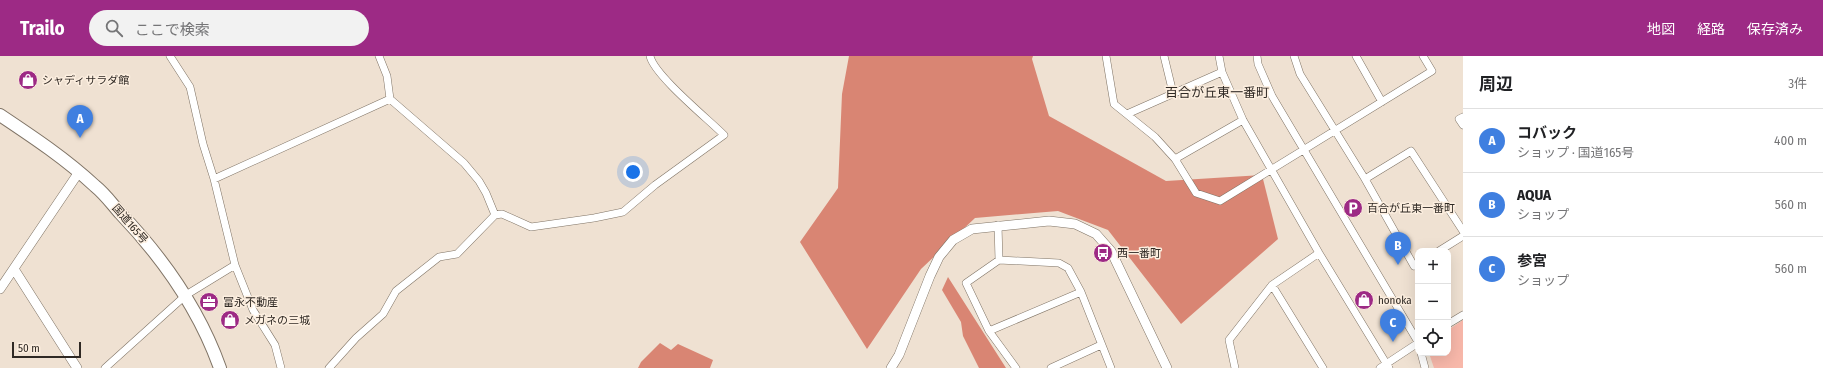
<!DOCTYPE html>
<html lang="ja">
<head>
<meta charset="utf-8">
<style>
  :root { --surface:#fff; --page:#f2f2f2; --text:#202124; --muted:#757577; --line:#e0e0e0; --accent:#9d2a85 }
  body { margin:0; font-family:"Fira Sans Condensed","Noto Sans JP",sans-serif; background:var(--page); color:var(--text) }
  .controls { position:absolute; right:12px; bottom:12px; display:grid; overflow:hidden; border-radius:8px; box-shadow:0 4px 16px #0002 }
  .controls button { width:36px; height:36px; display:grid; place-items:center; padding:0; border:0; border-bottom:1px solid var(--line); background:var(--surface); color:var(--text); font:20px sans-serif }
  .scale { position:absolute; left:12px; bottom:10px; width:69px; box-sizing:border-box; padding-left:4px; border:2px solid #2f2924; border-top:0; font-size:11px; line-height:14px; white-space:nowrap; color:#2f2924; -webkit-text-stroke:3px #fceedf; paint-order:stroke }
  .you { position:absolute; left:633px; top:116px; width:14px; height:14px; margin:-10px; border:3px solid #fff; border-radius:50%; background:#1a73e8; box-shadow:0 0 0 6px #1a73e833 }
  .badge { display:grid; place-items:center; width:26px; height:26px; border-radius:50%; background:var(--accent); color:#fff; font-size:13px; font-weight:700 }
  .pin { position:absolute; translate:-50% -33px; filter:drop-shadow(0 1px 2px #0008) }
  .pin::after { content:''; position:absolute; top:21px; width:14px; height:12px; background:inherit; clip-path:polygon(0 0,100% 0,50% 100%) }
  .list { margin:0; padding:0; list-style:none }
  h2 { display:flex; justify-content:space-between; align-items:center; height:52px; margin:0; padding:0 16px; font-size:17px }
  h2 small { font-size:13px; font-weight:400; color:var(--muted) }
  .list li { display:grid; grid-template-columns:26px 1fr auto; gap:12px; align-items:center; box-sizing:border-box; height:64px; padding:0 16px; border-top:1px solid var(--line) }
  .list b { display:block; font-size:15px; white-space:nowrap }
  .list p { margin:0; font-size:13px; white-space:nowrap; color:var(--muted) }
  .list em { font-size:13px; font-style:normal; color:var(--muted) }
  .icon { flex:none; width:22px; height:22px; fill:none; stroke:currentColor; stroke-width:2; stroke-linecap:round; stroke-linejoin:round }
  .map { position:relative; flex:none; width:1463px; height:312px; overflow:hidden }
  header { display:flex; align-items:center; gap:24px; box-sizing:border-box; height:56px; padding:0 20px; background:var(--accent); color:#fff }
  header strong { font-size:19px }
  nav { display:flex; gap:22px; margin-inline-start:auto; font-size:14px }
  .search { width:280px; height:36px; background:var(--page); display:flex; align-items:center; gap:10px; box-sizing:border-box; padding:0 14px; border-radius:22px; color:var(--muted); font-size:15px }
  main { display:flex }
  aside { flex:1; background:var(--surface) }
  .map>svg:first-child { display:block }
  .green { fill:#f8b8aa }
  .forest { fill:#d98573 }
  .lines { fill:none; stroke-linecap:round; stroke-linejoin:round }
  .minor-casing { stroke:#7f7365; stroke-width:8 }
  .tertiary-casing { stroke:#7f7365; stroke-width:10 }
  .trunk-casing { stroke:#7f7365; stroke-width:14 }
  .minor { stroke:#fff; stroke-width:7 }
  .tertiary { stroke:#fff; stroke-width:9 }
  .trunk { stroke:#fff; stroke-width:12 }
  .labels { text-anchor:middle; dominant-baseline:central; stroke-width:3; stroke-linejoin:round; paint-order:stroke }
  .poi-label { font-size:11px; fill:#2f2924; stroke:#fceedf; text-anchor:start }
  .street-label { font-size:11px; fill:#2f2924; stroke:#fceedf }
  .quarter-label { font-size:13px; fill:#2f2924; stroke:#fceedf }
</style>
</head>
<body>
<header>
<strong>Trailo</strong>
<div class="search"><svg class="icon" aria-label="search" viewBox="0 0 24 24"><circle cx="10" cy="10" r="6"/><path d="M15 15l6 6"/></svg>ここで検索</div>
<nav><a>地図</a><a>経路</a><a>保存済み</a></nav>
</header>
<main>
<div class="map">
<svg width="1463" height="312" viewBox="0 0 1463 312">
  <rect width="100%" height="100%" fill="#efe1d2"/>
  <path class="green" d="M1463,264v48h-29l-5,-15h19v-23z"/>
  <path class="forest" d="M849,0h184l-1,3 17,57 117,65 96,-6 16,64 -97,85 -73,-94 -50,-19 -83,7 -54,51 -54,80 -67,-107 38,-54 4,-94z
    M948,221l58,91h-27l-16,-32 -2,-14 -19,-32z
    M660,287l11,7 7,-6 35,16 -3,8h-72l3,-6z"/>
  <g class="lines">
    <defs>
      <path id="minor" d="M170,0l20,31 13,57 11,35 21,86 18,45 22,35 6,23
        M379,0l8,20 3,23 74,64 15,18 7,12 9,22
        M1106,0l8,48 41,33 20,22 21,34 24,8 212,-130 -9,-15
        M1164,0l9,37
        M1219,0l3,16 21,48 76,133 70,115
        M1257,0l1,8 14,32 146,246
        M1294,0l6,18 65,105 49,87 4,-2
        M1356,0l26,46
        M1127,58l95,-42
        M1463,61l-4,2 4,6
        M1175,103l68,-39
        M214,123l176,-80
        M1365,123l46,-28 52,80
        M998,169l1,35
        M1439,195l24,-15
        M1272,229l51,83
        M1448,268l15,-9
        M989,275l92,-39
        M1421,297l4,15
        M105,312l81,-73 49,-30
        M329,312l27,-30 27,-24 13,-23 43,-34 18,-3 38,-39 7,-1 29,13 63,-9 29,-6 32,-27 69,-50c-16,-16 -70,-60 -74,-79
        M1016,312l-27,-37 -23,-48 33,-23 60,3 9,5 13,24 30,76
        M1051,312l50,-23
        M1235,312l-6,-28 43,-55 47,-32
        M1380,312l38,-25"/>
      <path id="tertiary" d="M14,213l63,99
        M0,233l79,-117
        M891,312l8,-13 31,-79 9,-19 14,-17 19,-11 77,-8 26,3 21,10 15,17 56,117"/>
      <path id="trunk" d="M0,59c33,22 66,44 95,71 10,8 17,18 25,27 43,45 79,96 100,155"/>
    </defs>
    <use href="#minor" class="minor-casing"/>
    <use href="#tertiary" class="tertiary-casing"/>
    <use href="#trunk" class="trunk-casing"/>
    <use href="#minor" class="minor"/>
    <use href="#tertiary" class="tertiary"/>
    <use href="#trunk" class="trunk"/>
  </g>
  <defs>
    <symbol id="shop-disc" viewBox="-11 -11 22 22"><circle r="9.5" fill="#9d2a85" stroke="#fceedf"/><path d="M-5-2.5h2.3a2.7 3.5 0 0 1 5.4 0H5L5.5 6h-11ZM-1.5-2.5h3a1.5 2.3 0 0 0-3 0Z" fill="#fff"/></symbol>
    <symbol id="parking-disc" viewBox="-11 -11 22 22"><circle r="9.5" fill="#9d2a85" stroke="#fceedf"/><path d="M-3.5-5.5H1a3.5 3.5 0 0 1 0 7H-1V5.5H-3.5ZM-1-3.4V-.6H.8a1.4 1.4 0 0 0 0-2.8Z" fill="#fff"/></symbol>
    <symbol id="bus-disc" viewBox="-11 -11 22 22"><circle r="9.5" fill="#9d2a85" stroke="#fceedf"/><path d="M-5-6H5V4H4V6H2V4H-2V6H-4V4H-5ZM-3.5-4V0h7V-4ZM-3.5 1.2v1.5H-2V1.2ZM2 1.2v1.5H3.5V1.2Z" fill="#fff"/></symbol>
    <symbol id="office-disc" viewBox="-11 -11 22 22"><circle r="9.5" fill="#9d2a85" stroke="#fceedf"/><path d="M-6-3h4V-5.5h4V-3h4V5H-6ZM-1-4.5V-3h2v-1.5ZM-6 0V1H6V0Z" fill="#fff"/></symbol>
  </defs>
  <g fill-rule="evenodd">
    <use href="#shop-disc" x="17" y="13" width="22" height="22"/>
    <use href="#parking-disc" x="1342" y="141" width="22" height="22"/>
    <use href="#bus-disc" x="1092" y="186" width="22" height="22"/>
    <use href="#shop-disc" x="1353" y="233" width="22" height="22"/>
    <use href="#office-disc" x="198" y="235" width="22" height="22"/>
    <use href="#shop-disc" x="219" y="253" width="22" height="22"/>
  </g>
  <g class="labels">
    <g class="poi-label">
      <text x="42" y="24">シャディサラダ館</text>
      <text x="1367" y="152">百合が丘東一番町</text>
      <text x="1117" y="197">西一番町</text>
      <text x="1378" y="244">honoka</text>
      <text x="223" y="246">富永不動産</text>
      <text x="244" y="264">メガネの三城</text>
    </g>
    <g class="street-label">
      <text transform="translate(130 168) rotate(49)">国道165号</text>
    </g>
    <g class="quarter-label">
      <text x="1217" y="36">百合が丘東一番町</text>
    </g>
  </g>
</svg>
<div class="controls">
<button>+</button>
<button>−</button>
<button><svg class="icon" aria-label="locate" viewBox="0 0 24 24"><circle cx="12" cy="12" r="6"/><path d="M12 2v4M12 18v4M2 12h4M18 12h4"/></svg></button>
</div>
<div class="scale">50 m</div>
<div class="you"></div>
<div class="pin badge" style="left:80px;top:82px;background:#3f7fe0">A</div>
<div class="pin badge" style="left:1398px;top:209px;background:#3f7fe0">B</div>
<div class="pin badge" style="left:1393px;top:286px;background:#3f7fe0">C</div>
</div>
<aside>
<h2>周辺<small>3件</small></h2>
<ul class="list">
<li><span class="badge" style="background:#3f7fe0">A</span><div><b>コバック</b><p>ショップ · 国道165号</p></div><em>400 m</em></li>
<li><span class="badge" style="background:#3f7fe0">B</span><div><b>AQUA</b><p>ショップ</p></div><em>560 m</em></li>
<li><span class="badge" style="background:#3f7fe0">C</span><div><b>参宮</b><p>ショップ</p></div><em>560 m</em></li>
</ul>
</aside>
</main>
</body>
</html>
